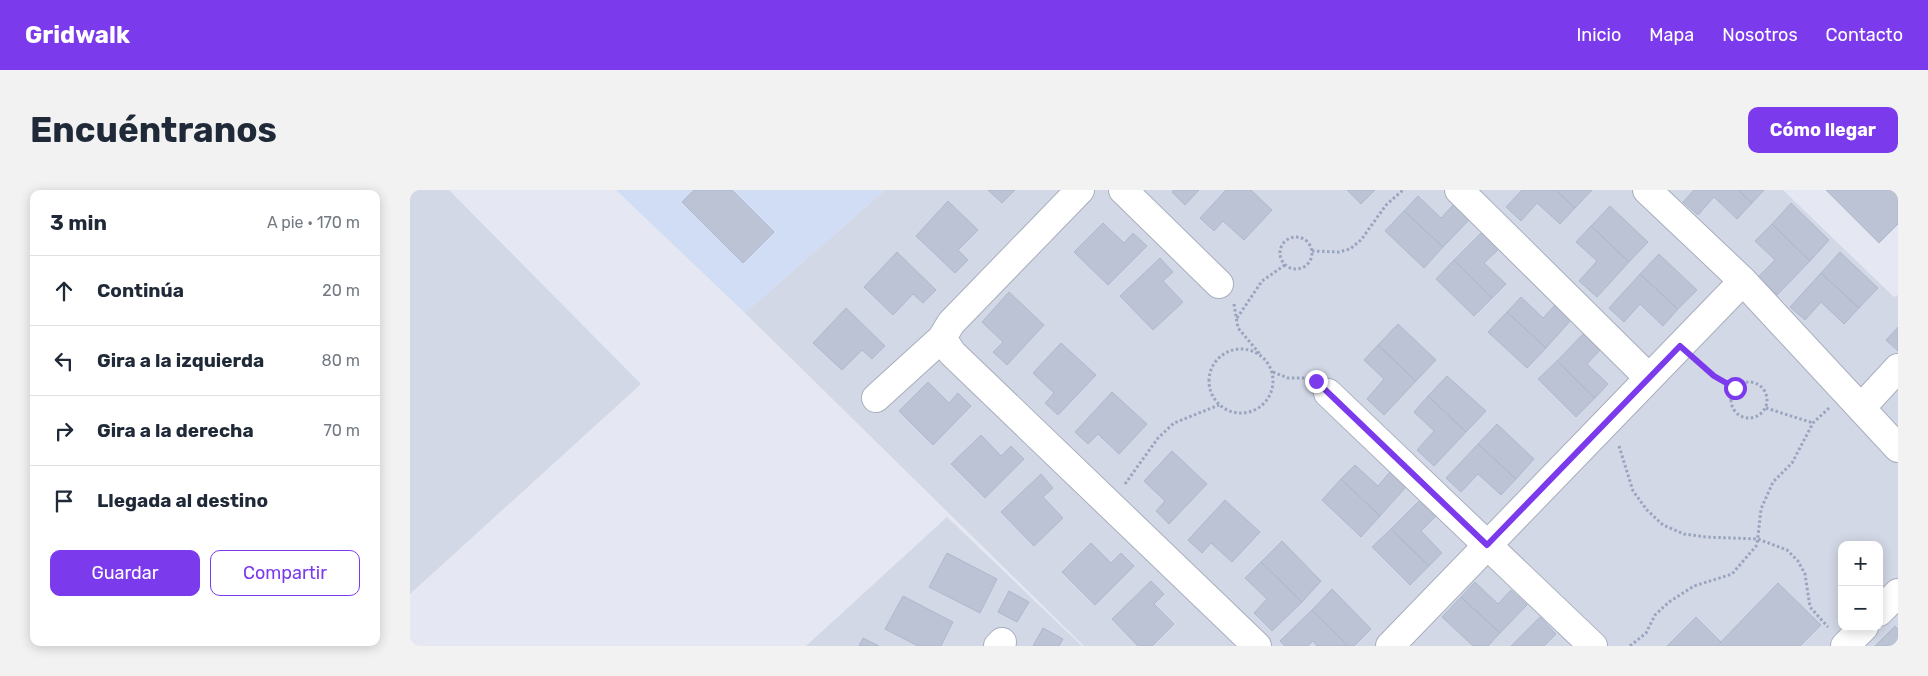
<!DOCTYPE html>
<html lang="es">
<head>
<meta charset="utf-8">
<style>
  :root { --surface:#fff; --page:#f2f2f3; --text:#1f2937; --muted:#747a83; --line:#e0e1e3; --accent:#7c3aed }
  body { margin:0; font-family:Rubik,sans-serif; background:var(--page); color:var(--text) }
  .controls { position:absolute; right:15px; bottom:15px; display:grid; overflow:hidden; border-radius:10px; box-shadow:0 2px 12px #0003 }
  .controls button { width:45px; height:45px; display:grid; place-items:center; padding:0; border:0; border-bottom:1px solid var(--line); background:var(--surface); color:var(--text); font:25px sans-serif }
  .stop { position:absolute; width:15px; height:15px; margin:-11px; border:4px solid #7c3aed; border-radius:50%; background:#fff }
  .stop.end { background:#7c3aed; border-color:#fff; box-shadow:0 1px 5px #0008 }
  .list { margin:0; padding:0; list-style:none }
  h2 { display:flex; justify-content:space-between; align-items:center; height:65px; margin:0; padding:0 20px; font-size:21px }
  h2 small { font-size:16px; font-weight:400; color:var(--muted) }
  .list li { display:grid; grid-template-columns:32px 1fr auto; gap:15px; align-items:center; box-sizing:border-box; height:70px; padding:0 20px; border-top:1px solid var(--line) }
  .list b { display:block; font-size:19px; white-space:nowrap }
  .list em { font-size:16px; font-style:normal; color:var(--muted) }
  .actions { display:flex; gap:10px; padding:15px 20px }
  .actions a { flex:1; padding:11px 0; border:1px solid var(--accent); border-radius:10px; text-align:center; font-size:18px; color:var(--accent) }
  .actions .main { background:var(--accent); color:#fff }
  .icon { flex:none; width:28px; height:28px; fill:none; stroke:currentColor; stroke-width:2; stroke-linecap:round; stroke-linejoin:round }
  .map { position:relative; flex:none; width:1488px; height:456px; overflow:hidden; border-radius:10px }
  header { display:flex; align-items:center; gap:30px; box-sizing:border-box; height:70px; padding:0 25px; background:var(--accent); color:#fff }
  header strong { font-size:24px }
  nav { display:flex; gap:28px; margin-inline-start:auto; font-size:18px }
  .intro { display:flex; align-items:center; justify-content:space-between; box-sizing:border-box; height:120px; padding:0 30px }
  h1 { margin:0; font-size:35px }
  .button { padding:12px 22px; border-radius:10px; background:var(--accent); color:#fff; font-size:18px; font-weight:700 }
  main { display:flex; gap:30px; padding:0 30px }
  aside { flex:1; background:var(--surface); border-radius:10px; box-shadow:0 2px 12px #0003 }
  .map>svg:first-child { display:block }
  .residential { fill:#d3d8e6; fill-rule:evenodd }
  .commercial { fill:#d0ddf4 }
  .building { fill:#bbc3d4; stroke:#aeb8ce }
  .lines { fill:none; stroke-linecap:round; stroke-linejoin:round }
  .minor-casing { stroke:#a8aebd; stroke-width:30 }
  .path { stroke:#99a4bf; stroke-width:3; stroke-dasharray:2.5 2.5; stroke-linecap:butt }
  .minor { stroke:#fff; stroke-width:28 }
  .route { stroke:#7c3aed; stroke-width:6 }
</style>
</head>
<body>
<header>
<strong>Gridwalk</strong>
<nav><a>Inicio</a><a>Mapa</a><a>Nosotros</a><a>Contacto</a></nav>
</header>
<div class="intro"><h1>Encuéntranos</h1><a class="button">Cómo llegar</a></div>
<main>
<aside>
<h2>3 min<small>A pie · 170 m</small></h2>
<ul class="list">
<li><svg class="icon" aria-label="ahead" viewBox="0 0 24 24"><path d="M12 20V5M6 11l6-6 6 6"/></svg><div><b>Continúa</b></div><em>20 m</em></li>
<li><svg class="icon" aria-label="left" viewBox="0 0 24 24"><path d="M17 20v-9H6M10 6l-5 5 5 5"/></svg><div><b>Gira a la izquierda</b></div><em>80 m</em></li>
<li><svg class="icon" aria-label="right" viewBox="0 0 24 24"><path d="M7 20v-9h11M14 6l5 5-5 5"/></svg><div><b>Gira a la derecha</b></div><em>70 m</em></li>
<li><svg class="icon" aria-label="arrive" viewBox="0 0 24 24"><path d="M6 21V4h12l-3 4 3 4H6"/></svg><div><b>Llegada al destino</b></div></li>
</ul>
<div class="actions"><a class="main">Guardar</a><a>Compartir</a></div>
</aside>
<div class="map">
<svg width="1488" height="456" viewBox="0 0 1488 456">
  <rect width="100%" height="100%" fill="#e5e8f2"/>
  <path class="residential" d="M0,0h39l192,194 -231,210z
    M475,0h898l111,107 4,-2v351h-814l-339,-333zM1432,355h37v82h-37z
    M537,327l135,129h-276z"/>
  <path class="commercial" d="M206,0h269l-140,123z"/>
  <path class="building" d="M284,0h38l42,42 -31,31 -61,-61z
    M578,0h27l-13,13z
    M764,0h25l-14,15 -13,-13z
    M816,0h25l21,20 -28,30 -21,-19 -9,10 -14,-13z
    M937,0h28l-14,14z
    M1112,0h34l19,18 -15,16 -23,-21 -16,18 -15,-14z
    M1146,0h36l-17,18z
    M1284,0h44l14,13 -15,16 -23,-22 -16,18 -15,-13z
    M1328,0h26l-12,13z
    M1416,0h72v34l-19,19z
    M1008,6l23,22 13,-14 16,15 -27,28 -39,-36z
    M538,11l30,29 -20,20 10,10 -13,13 -39,-37z
    M1381,13l38,37 -19,21 -38,-37z
    M1200,16l38,36 -19,20 -38,-36z
    M994,21l39,36 -19,21 -39,-37z
    M693,33l21,20 9,-10 14,13 -39,39 -34,-33z
    M1362,34l38,37 -33,34 -19,-18 17,-17 -20,-19z
    M1181,36l38,36 -32,35 -18,-16 18,-20 -21,-19z
    M1073,41l17,17 -16,15 22,21 -14,14 -38,-38z
    M487,62l39,38 -13,13 -10,-9 -20,21 -29,-28z
    M1430,62l38,36 -19,20 -38,-35z
    M1249,64l38,36 -19,19 -38,-35z
    M750,68l13,14 -10,9 20,21 -30,28 -33,-34z
    M1044,70l38,38 -18,18 -38,-37z
    M1411,83l38,35 -15,16 -23,-22 -16,18 -15,-13z
    M1230,84l38,35 -15,17 -23,-22 -16,18 -15,-14z
    M599,102l35,33 -37,40 -14,-13 10,-10 -21,-20z
    M1111,107l22,21 13,-14 16,15 -26,29 -39,-36z
    M436,118l39,38 -13,13 -10,-9 -20,20 -29,-27z
    M1097,122l39,36 -19,20 -39,-36z
    M988,134l38,36 -20,21 -38,-36z
    M1488,137v24l-12,-11z
    M1175,142l17,16 -15,16 21,20 -13,14 -38,-37z
    M651,153l35,32 -38,40 -13,-12 9,-10 -21,-20z
    M968,155l38,36 -32,34 -17,-16 17,-20 -20,-19z
    M1147,171l38,37 -19,19 -38,-38z
    M1037,186l39,35 -20,21 -38,-36z
    M518,192l21,21 9,-10 13,13 -38,39 -34,-34z
    M702,202l35,32 -28,30 -21,-20 -10,10 -13,-12z
    M1018,206l38,36 -32,34 -17,-16 17,-19 -20,-19z
    M1087,234l37,35 -18,20 -38,-35z
    M571,245l20,21 10,-10 13,13 -39,39 -34,-34z
    M1068,254l38,35 -15,16 -23,-21 -17,18 -15,-14z
    M762,261l35,33 -38,40 -13,-13 9,-10 -21,-20z
    M945,275l23,21 12,-14 16,15 -26,29 -39,-37z
    M631,284l12,14 -10,9 20,21 -29,28 -33,-34z
    M931,289l39,37 -19,21 -39,-37z
    M815,310l35,32 -28,30 -21,-19 -9,10 -14,-13z
    M1010,310l16,16 -15,15 21,22 -13,13 -38,-37z
    M981,339l38,37 -19,19 -38,-38z
    M872,351l39,40 -19,21 -41,-40z
    M681,353l20,20 10,-10 13,13 -39,39 -33,-33z
    M537,363l50,26 -17,34 -51,-26z
    M851,372l41,40 -30,29 -18,-18 13,-14 -22,-21z
    M741,391l13,13 -10,10 20,20 -22,22h-14l-26,-27z
    M1065,392l23,22 13,-14 16,15 -27,28 -39,-36z
    M1368,393l43,42 -21,21h-83z
    M922,399l39,40 -17,17h-6l-36,-36z
    M599,401l20,11 -12,20 -19,-10z
    M493,406l50,26 -12,24h-23l-33,-17z
    M1051,407l39,36 -12,13h-15l-31,-29z
    M902,420l36,36h-31l-4,-5 -5,5h-23l-5,-5z
    M1130,427l16,17 -12,12h-33z
    M1286,427l25,25 -4,4h-50z
    M1485,436l3,3v17h-23z
    M633,438l20,11 -4,7h-26z
    M453,448l16,8h-20z"/>
  <g class="lines">
    <defs>
      <path id="minor" d="M713,0l96,94
        M1049,0l190,188
        M1237,0l96,91 155,167
        M532,148l10,15 305,293
        M918,203l265,253
        M466,208l66,-60 9,-15 129,-133
        M1451,218l37,-40
        M1469,422l19,-19
        M588,456l4,-4
        M980,456l353,-365
        M1435,456l19,-19"/>
    </defs>
    <use href="#minor" class="minor-casing"/>
    <path class="path" d="M870 63a16 16 0 1 1 32 0a16 16 0 1 1-32 0Z
      M902,61l27,1 11,-3 11,-9 25,-35 17,-15
      M824,114l4,24 22,26
      M827,128l25,-37 23,-16
      M799 191a32 32 0 1 1 64 0a32 32 0 1 1-64 0Z
      M1289,172l15,14 21,12
      M863,182l15,6h20
      M1321 210a18 18 0 1 1 36 0a18 18 0 1 1-36 0Z
      M1356,218l47,15
      M1209,256l14,45 14,19 16,15 21,9 22,3 52,2 29,11 11,11 7,13 5,33 18,20
      M715,294l33,-46 16,-15 45,-18
      M1220,456l16,-13 9,-18 14,-13 25,-16 38,-12 25,-29 4,-36 12,-27 19,-19 21,-40 16,-15"/>
    <use href="#minor" class="minor"/>
  </g>
  <g class="lines">
    <path class="route" d="M906,191l171,164 193,-199 34,30 21,12"/>
  </g>
</svg>
<div class="controls">
<button>+</button>
<button>−</button>
</div>
<div class="stop" style="left:1325px;top:198px"></div>
<div class="stop end" style="left:906px;top:191px"></div>
</div>
</main>
</body>
</html>
